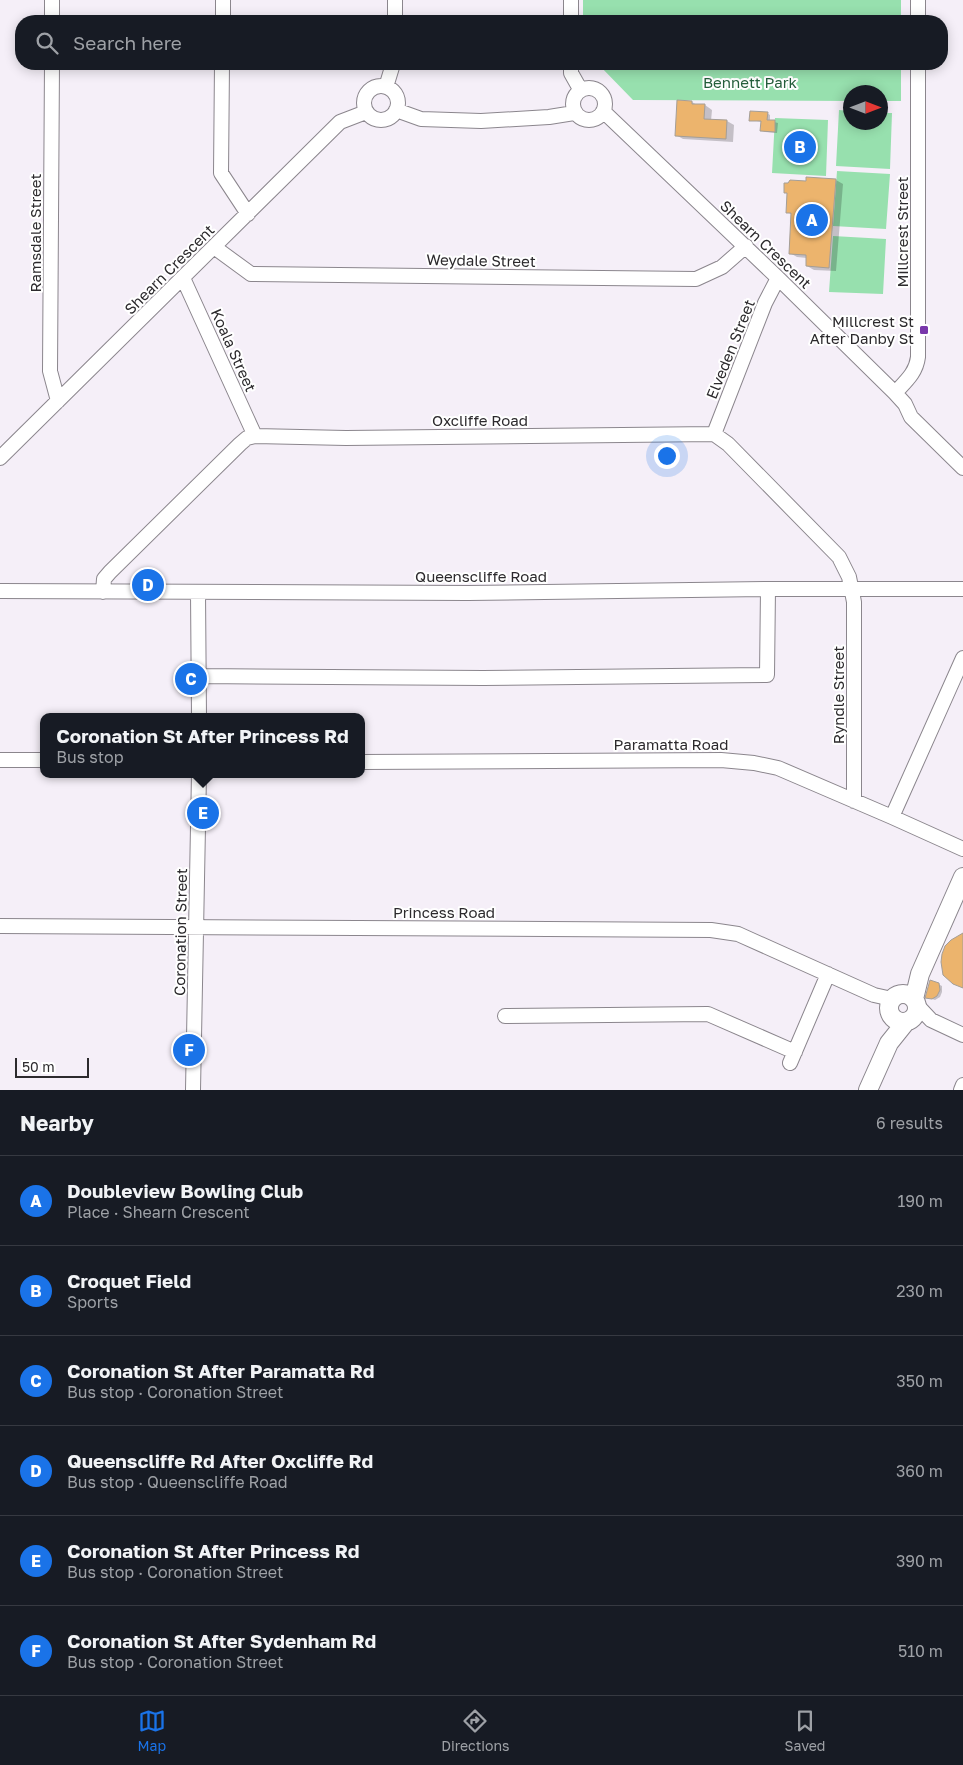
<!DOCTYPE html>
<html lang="en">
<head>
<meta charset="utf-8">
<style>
  :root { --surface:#171b24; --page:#242831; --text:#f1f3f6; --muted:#9ea1a6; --line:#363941; --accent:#1a73e8 }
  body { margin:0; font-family:"Golos Text",sans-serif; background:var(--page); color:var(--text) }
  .compass { position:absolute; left:843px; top:85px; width:45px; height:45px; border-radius:50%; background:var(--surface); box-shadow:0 2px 12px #0003; rotate:90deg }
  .scale { position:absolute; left:15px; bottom:12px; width:74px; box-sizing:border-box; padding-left:5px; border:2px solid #2c2a2d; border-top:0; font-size:14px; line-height:18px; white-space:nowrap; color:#2c2a2d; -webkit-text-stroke:4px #fff; paint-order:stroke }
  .you { position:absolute; left:666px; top:455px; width:18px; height:18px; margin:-12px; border:4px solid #fff; border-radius:50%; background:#1a73e8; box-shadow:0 0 0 8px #1a73e833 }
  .badge { display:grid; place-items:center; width:32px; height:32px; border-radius:50%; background:var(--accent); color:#fff; font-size:16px; font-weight:700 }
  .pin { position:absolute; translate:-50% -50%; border:2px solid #fff; box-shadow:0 1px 5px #0006 }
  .popup { position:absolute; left:40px; top:713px; width:325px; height:65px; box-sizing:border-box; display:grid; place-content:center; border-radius:10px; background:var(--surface); filter:drop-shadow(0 1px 4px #0005); font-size:16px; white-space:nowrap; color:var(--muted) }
  .popup b { font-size:19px; color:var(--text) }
  .popup::after { content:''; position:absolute; left:50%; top:100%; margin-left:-10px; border:10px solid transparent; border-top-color:var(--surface) }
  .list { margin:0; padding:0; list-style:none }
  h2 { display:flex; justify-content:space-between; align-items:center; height:65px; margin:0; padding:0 20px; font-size:21px }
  h2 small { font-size:16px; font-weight:400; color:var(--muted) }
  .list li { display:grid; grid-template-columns:32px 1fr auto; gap:15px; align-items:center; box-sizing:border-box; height:90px; padding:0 20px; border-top:1px solid var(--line) }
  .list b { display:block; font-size:19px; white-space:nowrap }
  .list p { margin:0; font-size:16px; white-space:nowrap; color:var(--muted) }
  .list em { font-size:16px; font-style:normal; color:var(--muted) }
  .icon { flex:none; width:28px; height:28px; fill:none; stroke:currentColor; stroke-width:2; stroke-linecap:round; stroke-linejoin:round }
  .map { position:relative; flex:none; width:963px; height:1090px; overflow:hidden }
  .search { position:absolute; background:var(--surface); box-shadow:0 2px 12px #0003; left:15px; right:15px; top:15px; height:55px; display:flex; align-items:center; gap:12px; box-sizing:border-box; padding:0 18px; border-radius:20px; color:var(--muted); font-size:19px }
  .sheet { height:605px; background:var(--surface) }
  nav { display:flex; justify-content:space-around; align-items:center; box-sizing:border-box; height:70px; border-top:1px solid var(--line); background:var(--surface); font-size:14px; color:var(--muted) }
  nav a { display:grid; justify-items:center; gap:2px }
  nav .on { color:var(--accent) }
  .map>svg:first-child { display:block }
  .green { fill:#97e0ae }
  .shadow { fill:#0003 }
  .building { fill:#ecb46d; stroke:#a49e97 }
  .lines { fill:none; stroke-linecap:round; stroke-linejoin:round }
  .minor-casing { stroke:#8b868d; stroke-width:16 }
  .major-casing { stroke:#8b868d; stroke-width:20 }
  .minor { stroke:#fff; stroke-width:14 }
  .major { stroke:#fff; stroke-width:18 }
  .poi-dot { fill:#7937ab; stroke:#fff; stroke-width:2 }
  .labels { text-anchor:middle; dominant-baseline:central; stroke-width:4; stroke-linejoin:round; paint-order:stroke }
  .park-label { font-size:15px; fill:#245e3b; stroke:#fff }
  .street-label { font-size:15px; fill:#2c2a2d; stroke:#fff }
  .poi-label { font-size:15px; fill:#2c2a2d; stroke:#fff; text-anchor:end }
</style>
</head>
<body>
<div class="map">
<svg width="963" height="1090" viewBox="0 0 963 1090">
  <rect width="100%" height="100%" fill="#f5eff8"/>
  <path class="green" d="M583,0h318v21h-318z
    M598,64h303v37h-20l-1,-9h-30v9l-217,-1z
    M839,110l11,1v11h30l1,-9h11l-2,56 -54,-3z
    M775,118l53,2 -2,56 -54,-3z
    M837,171l53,3 -4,55 -53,-3z
    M833,236l53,3 -3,55 -54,-2z"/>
  <path class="shadow" d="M678,102h14l5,3h8l7,5 -1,11h16l7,4 -1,17 -50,-3 -7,-4z
    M767,113l3,2v6l8,2 -1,10 -12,-1 -3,-2v-8l-11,-2z
    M836,180l7,4 -7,87 -22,-1 -7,-4v-8l-10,-1 -7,-4 3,-38 -6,-3 1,-18 -3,-2z
    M938,984l4,2v6l-2,5 -5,3 -8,-3z"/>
  <path class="building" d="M677,100l15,1v3h13l-1,15 23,1 -1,19 -51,-3z
    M750,111l18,1 -1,8h8v12l-15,-1 1,-10h-12z
    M806,177l30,2 -7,89 -23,-2v-11l-17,-1 2,-41h-5l1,-20h-3v-10h4l2,-3 16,1z
    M963,933v55l-10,-4 -10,-9 -2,-13 1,-8 3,-8 6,-6z
    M930,980l9,3 1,7 -3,6 -5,3 -7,-1z"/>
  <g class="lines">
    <defs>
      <path id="minor" d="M918,0v21
        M52,21v-21
        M223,21v-21
        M395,21v-21
        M571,21v-21
        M52,64l-2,307 8,30
        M222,64l-1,109 27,41
        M571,64v9l9,16
        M364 103a17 17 0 1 1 34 0a17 17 0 1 1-34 0Z
        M386,87l7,-23
        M573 104a16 16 0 1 1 32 0a16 16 0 1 1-32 0Z
        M396,110l25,9 60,2 68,-4 25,-4
        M603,111l175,167 117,115 10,11 6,13 52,51
        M214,247l37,27 445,5 26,-12 24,-21
        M183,278l72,158
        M895,393c11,-12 21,-20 23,-36v-293
        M714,434l51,-131 13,-25
        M0,458l340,-336 26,-10
        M0,591l468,2 300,-4h195
        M103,592l1,-13 6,-7 130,-128 7,-6 8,-2 91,2 368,-4 14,10 111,113 10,20 5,25v199
        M198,593l1,124
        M199,676l284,2 284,-3 1,-86
        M0,760h44
        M362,762l359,-2 33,3 24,5 114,49 71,32
        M892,817l71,-159
        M0,926l711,4 27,4 136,61 18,4
        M916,1004l15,16 32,15
        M505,1016l203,-2 87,38
        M790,1063l38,-89
        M193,1090l6,-316
        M961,1090l2,-5"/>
      <path id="major" d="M889 1008a14 14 0 1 1 28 0a14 14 0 1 1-28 0Z
        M914,999l6,-25 43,-97
        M868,1090l21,-47 16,-20"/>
    </defs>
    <use href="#minor" class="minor-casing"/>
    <use href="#major" class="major-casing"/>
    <use href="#minor" class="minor"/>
    <use href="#major" class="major"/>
  </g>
  <rect class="poi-dot" x="919" y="325" width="10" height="10" rx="2.5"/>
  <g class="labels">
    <g class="park-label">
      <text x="750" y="82">Bennett Park</text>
    </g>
    <g class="street-label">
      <text transform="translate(902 232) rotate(-90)">Millcrest Street</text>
      <text transform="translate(35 233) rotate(-90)">Ramsdale Street</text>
      <text transform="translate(766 244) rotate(44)">Shearn Crescent</text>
      <text transform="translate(481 260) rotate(1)">Weydale Street</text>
      <text transform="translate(169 269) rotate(-45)">Shearn Crescent</text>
      <text transform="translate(730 349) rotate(-68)">Elveden Street</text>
      <text transform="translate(234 350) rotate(66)">Koala Street</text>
      <text x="480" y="420">Oxcliffe Road</text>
      <text x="481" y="576">Queenscliffe Road</text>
      <text transform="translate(838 695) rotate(-90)">Ryndle Street</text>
      <text x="671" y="744">Paramatta Road</text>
      <text x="444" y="912">Princess Road</text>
      <text transform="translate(180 932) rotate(-89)">Coronation Street</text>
    </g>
    <g class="poi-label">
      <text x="914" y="321">Millcrest St<tspan x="914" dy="17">After Danby St</tspan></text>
    </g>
  </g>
</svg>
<svg class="compass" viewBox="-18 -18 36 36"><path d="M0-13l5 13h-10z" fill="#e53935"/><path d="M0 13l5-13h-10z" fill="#9ea1a6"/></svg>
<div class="scale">50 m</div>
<div class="you"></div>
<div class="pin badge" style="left:812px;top:220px">A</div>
<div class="pin badge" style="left:800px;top:147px">B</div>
<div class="pin badge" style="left:191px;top:679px">C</div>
<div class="pin badge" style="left:148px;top:585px">D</div>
<div class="pin badge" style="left:203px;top:813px">E</div>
<div class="popup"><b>Coronation St After Princess Rd</b>Bus stop</div>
<div class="pin badge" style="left:189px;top:1050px">F</div>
<div class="search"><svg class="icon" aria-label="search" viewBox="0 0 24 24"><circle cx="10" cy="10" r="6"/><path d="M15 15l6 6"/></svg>Search here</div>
</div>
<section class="sheet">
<h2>Nearby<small>6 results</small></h2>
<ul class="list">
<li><span class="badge">A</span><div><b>Doubleview Bowling Club</b><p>Place · Shearn Crescent</p></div><em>190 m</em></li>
<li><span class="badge">B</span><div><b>Croquet Field</b><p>Sports</p></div><em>230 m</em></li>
<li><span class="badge">C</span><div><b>Coronation St After Paramatta Rd</b><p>Bus stop · Coronation Street</p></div><em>350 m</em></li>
<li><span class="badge">D</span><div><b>Queenscliffe Rd After Oxcliffe Rd</b><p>Bus stop · Queenscliffe Road</p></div><em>360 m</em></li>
<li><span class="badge">E</span><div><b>Coronation St After Princess Rd</b><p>Bus stop · Coronation Street</p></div><em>390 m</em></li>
<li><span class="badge">F</span><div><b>Coronation St After Sydenham Rd</b><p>Bus stop · Coronation Street</p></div><em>510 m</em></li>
</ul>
</section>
<nav>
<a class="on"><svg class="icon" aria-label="map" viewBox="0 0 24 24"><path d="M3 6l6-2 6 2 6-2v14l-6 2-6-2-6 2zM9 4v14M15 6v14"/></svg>Map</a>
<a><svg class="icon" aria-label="directions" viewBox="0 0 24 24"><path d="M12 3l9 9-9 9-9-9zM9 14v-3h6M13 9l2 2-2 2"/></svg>Directions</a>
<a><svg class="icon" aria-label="saved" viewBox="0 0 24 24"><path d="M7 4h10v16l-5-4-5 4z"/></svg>Saved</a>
</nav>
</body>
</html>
